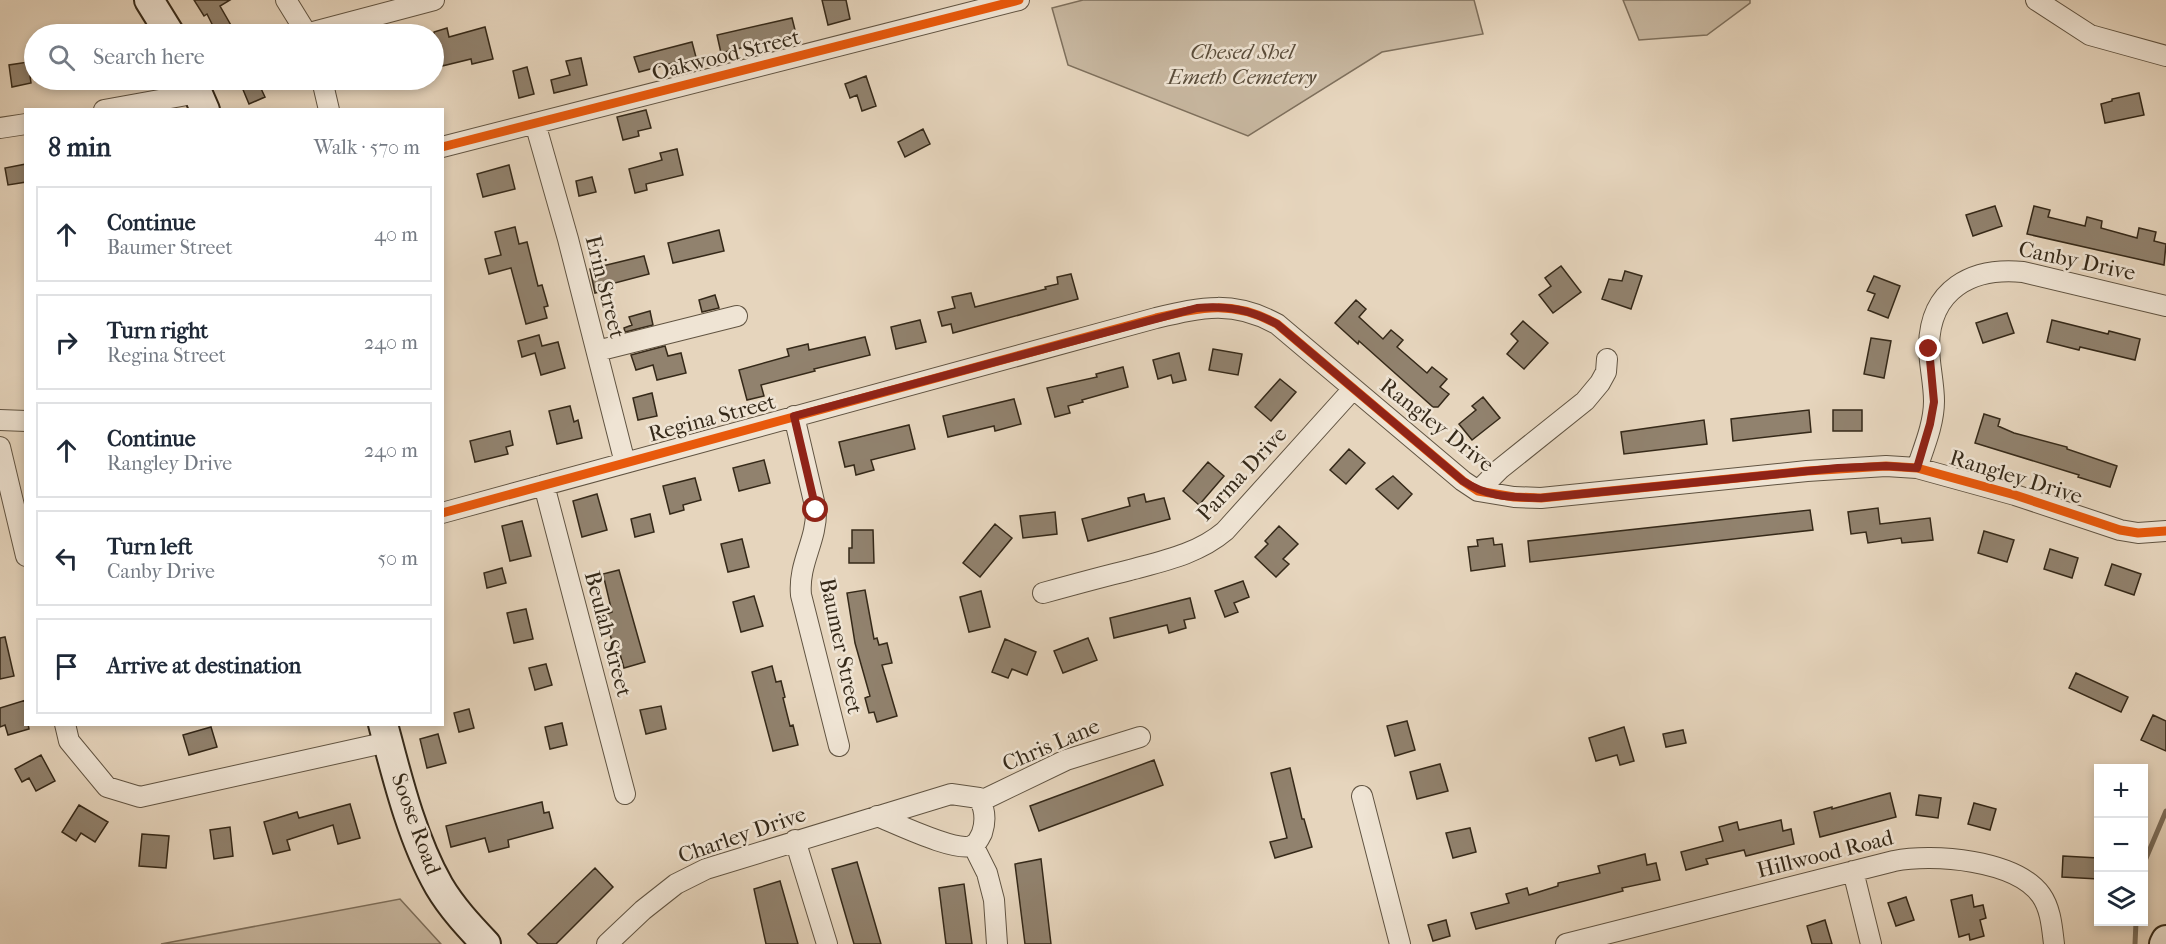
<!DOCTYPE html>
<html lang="en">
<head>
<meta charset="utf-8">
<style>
  :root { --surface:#fff; --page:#f6f6f7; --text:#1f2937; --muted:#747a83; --line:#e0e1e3 }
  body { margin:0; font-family:"IM FELL French Canon",serif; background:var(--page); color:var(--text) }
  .controls { position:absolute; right:18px; bottom:18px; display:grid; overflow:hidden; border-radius:0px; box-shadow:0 3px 9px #0003 }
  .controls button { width:54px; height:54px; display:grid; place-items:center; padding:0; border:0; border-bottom:2px solid var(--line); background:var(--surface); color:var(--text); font:30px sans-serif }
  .stop { position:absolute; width:18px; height:18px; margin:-14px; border:4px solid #8f2418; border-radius:50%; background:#fff }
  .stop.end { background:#8f2418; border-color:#fff; box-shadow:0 2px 6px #0008 }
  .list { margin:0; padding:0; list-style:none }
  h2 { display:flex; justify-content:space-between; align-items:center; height:78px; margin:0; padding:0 24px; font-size:26px }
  h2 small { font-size:20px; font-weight:400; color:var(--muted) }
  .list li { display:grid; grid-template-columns:39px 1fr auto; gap:18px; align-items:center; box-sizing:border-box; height:96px; margin:0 12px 12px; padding:0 12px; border:2px solid var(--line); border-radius:0px }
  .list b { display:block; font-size:22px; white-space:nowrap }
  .list p { margin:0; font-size:20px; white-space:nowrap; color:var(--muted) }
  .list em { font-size:20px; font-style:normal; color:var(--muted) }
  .icon { flex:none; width:33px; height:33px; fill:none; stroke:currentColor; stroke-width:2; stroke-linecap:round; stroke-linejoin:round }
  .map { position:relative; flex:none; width:2166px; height:944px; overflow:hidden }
  .search { position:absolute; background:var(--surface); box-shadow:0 3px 9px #0003; left:24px; top:24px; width:420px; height:66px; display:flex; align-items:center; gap:15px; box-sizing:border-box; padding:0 21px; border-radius:33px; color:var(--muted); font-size:22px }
  .panel { position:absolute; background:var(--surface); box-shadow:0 3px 9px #0003; left:24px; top:108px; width:420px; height:618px; border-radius:0px }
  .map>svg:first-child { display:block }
  .green { fill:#c8b8a1; stroke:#7e705d; stroke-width:1.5 }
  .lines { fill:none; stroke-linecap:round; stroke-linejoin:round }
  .stream { stroke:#7b6d5a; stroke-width:5 }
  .building { fill:#91826e; stroke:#352919; stroke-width:1.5 }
  .street-casing { stroke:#615442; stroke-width:22 }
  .secondary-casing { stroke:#352919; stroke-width:32 }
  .street { stroke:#efe4d4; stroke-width:20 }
  .secondary { stroke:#efe4d4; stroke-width:28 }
  .cycleway-casing { stroke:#efe4d4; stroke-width:13 }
  .cycleway { stroke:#e8590c; stroke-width:9 }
  .route { stroke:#8f2418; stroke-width:8 }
  .labels { text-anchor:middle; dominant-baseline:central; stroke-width:5; stroke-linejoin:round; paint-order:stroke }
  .park-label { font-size:22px; font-style:italic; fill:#5a4d3b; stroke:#efe4d4 }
  .street-label { font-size:22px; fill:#352919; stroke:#efe4d4 }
</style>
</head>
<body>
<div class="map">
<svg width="2166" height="944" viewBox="0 0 2166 944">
  <rect width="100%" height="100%" fill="#e6d5bd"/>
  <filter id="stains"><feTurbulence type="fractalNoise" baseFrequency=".00333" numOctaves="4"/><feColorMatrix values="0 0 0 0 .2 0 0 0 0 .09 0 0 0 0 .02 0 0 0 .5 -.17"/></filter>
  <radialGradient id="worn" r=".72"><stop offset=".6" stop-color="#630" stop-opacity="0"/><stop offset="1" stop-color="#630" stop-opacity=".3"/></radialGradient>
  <path class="green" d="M1083,0h391l9,34 -101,18 -134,84 -180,-71 -16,-57z
    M1623,0h127v3l-43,32 -68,5z
    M400,899l41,45h-280z"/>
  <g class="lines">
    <path class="stream" d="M2144,863l22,-52
      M2135,944l1,-22"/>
  </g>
  <path class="building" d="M194,0h36l-10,6 16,28h-19l-10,-20 -3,2z
    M822,0h24l4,19 -22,6z
    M792,18l4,16 -75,19 -4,-18z
    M485,27l8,32 -21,5 -1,-5 -37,9v-36l13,-4 2,9z
    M692,42l5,19 -19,4 -1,-3 -38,10 -5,-15z
    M581,58l6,27 -33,8 -3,-13 19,-5 -4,-14z
    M28,62l3,21 -19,4 -3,-22z
    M527,67l7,27 -15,4 -6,-27z
    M866,76l10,30 -14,5 -5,-16 -7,3 -5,-14z
    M239,80h18l8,17 -16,7z
    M2139,93l5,22 -39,8 -4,-19 11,-3v-2z
    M646,110l5,18 -13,3 1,5 -16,4 -6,-23z
    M923,129l7,15 -25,13 -7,-15z
    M677,149l6,26 -37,9 1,6 -12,3 -6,-24 33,-9 -2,-7z
    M26,164v18l-18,3 -3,-17z
    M509,165l6,24 -32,8 -6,-23z
    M592,177l4,15 -17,4 -3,-15z
    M1995,206l7,20 -29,10 -7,-21z
    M2034,206l16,4 -2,7 37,9 2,-9 15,4 -1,7 36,10 2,-10 17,4 -2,9 12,3 -2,21 -137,-31z
    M515,227l4,17 8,-2 11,44 4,-1 6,21 -4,1 3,11 -21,6 -15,-56 -22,6 -4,-15 16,-4 -6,-23z
    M719,230l5,21 -51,12 -5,-20z
    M644,256l5,18 -38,10 1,5 -17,4 -5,-24z
    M1561,266l20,26 -28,21 -14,-18 12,-9 -6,-8z
    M1625,271l17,5 -11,33 -29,-10 7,-20 13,2z
    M1071,274l7,25 -125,34 -2,-9 -9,2 -4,-14 17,-4 -3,-11 19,-4 4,14 71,-18 -1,-2 13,-3 -1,-7z
    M1874,276l26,10 -12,32 -20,-8 7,-16 -8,-3z
    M715,295l4,13 -17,4 -3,-12z
    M1356,300l10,9 -7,8 24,22 8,-9 12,10 -6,7 30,26 5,-6 15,12 -7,8 9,7 -11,13h-5l-74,-66 -1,3 -23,-21z
    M650,311l3,14 -28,7 -1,-4 8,-3 -3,-8z
    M2007,313l7,20 -31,10 -7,-20z
    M920,320l6,22 -30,7 -5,-22z
    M2052,320l56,14 1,-3 31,8 -5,21 -55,-13 -1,3 -32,-8z
    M1523,321l25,22 -24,26 -17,-15 11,-13 -7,-7z
    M539,335l3,11 16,-4 7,26 -24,7 -6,-22 -13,4 -4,-16z
    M865,337l5,18 -56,14 1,2 -54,14 3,11 -17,4 -8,-30 50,-14 -2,-7 21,-5 1,6z
    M1871,338l20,3 -7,37 -20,-4z
    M665,346l3,10 13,-3 5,20 -29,7 -4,-15 -17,5 -5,-15z
    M1213,349l29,5 -4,21 -29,-5z
    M1179,353l7,27 -13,3 -2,-8 -13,4 -5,-19z
    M1123,367l5,20 -46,13 1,2 -15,4 2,7 -15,4 -8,-29 50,-11 -1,-3z
    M1280,379l16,13 -25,29 -16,-14z
    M652,393l5,23 -19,4 -5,-22z
    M1483,397l17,21 -28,22 -13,-16 17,-14 -4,-4z
    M1014,399l7,25 -26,7 -1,-5 -46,11 -5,-21z
    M570,406l4,16 4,-2 4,18 -25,6 -8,-33z
    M1809,410l2,22 -78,9 -2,-22z
    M1833,410h29v21h-29z
    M1984,414l16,5 -2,7 16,7 53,14v2l50,17 -7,21 -32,-10 1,-2 -104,-32z
    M1704,420l3,24 -83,10 -3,-22z
    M909,425l6,24 -44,11 3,10 -18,5 -2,-10 -9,2 -6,-25z
    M510,431l3,14 -7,2 2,7 -33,8 -5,-21z
    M1349,449l16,14 -19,21 -16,-14z
    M764,460l6,23 -31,8 -6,-23z
    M1208,462l16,14 -25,29 -16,-14z
    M1393,476l19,18 -14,15 -22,-20z
    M695,478l6,22 -18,5 1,5 -14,4 -7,-28z
    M597,494l10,36 -25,7 -9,-36z
    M1144,494l2,8 18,-4 6,21 -82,22 -6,-22 48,-13 -2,-8z
    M1878,508l2,16 50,-6 3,22 -31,3 -1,-5 -33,5 -2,-11 -15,2 -3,-22z
    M1810,510l3,20 -283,32 -2,-21z
    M1055,512l2,22 -34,4 -3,-22z
    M650,514l4,18 -19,5 -4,-18z
    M522,521l9,35 -21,5 -8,-35z
    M995,524l17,14 -32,39 -17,-14z
    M1279,526l19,18 -15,15 6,5 -13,13 -21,-20 13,-13 -3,-3z
    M852,530h21l1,33h-25v-15h3z
    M1984,531l30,9 -7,22 -29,-9z
    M1493,538l1,7 8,-1 3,22 -34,5 -3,-24 10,-1 -1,-6z
    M742,539l7,28 -21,5 -7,-28z
    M2050,549l28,9 -6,20 -28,-9z
    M2112,564l29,10 -7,21 -29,-10z
    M502,568l4,15 -19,5 -3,-15z
    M619,570l26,92 -21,6 -8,-28 -4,1 -8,-26 8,-3 -9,-38z
    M1243,581l6,16 -15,6 4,9 -13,5 -10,-26z
    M865,590l9,49 3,-1 2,7 8,-2 5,20 -10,2 15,51 -20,6 -3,-10 -5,1 -4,-15 5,-2 -15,-53 -8,-50z
    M981,591l9,36 -21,5 -9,-35z
    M754,596l9,30 -22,6 -8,-30z
    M1190,598l5,20 -11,2 2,8 -17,5 -2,-8 -53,13 -4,-20z
    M526,609l7,30 -19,4 -7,-30z
    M5,637l9,39 -14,3v-41z
    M1088,638l9,22 -34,13 -9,-22z
    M1005,639l31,13 -9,23 -15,-6 -4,9 -16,-6z
    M546,664l6,21 -17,5 -6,-22z
    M772,666l4,16 5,-1 4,16 -2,1 7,28 3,-1 5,20 -25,6 -21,-79z
    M2076,673l52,24 -7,15 -52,-24z
    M26,700v24h2l1,5 -21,6 -3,-10 -5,2v-19z
    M661,706l5,23 -20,5 -6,-24z
    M469,709l5,19 -15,4 -5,-19z
    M2153,715l13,6v30l-25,-11z
    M1407,721l8,29 -20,6 -8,-30z
    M562,723l5,22 -17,4 -5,-22z
    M211,727l6,20 -28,8 -6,-20z
    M1624,727l10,34 -14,4 -3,-10 -21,6 -7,-23z
    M1683,730l3,13 -20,4 -3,-13z
    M438,734l8,29 -19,5 -7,-29z
    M41,755l14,26 -19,10 -7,-13 -7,4 -7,-13z
    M1154,760l9,25 -124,46 -9,-25z
    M1440,764l8,27 -31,8 -7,-27z
    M1290,768l12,51h2l8,28 -37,11 -5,-16 17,-4 -16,-65z
    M1890,793l6,24 -76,20 -6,-25 18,-5v2z
    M1919,795l22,3 -3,20 -22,-3z
    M542,802l2,11 5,-1 4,16 -45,12 1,7 -20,5 -4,-14 -34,9 -5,-21z
    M1974,803l22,6 -6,21 -22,-6z
    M350,804l10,34 -22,6 -5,-19 -46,15 3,10 -17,4 -9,-32 33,-10 2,6z
    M79,805l29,17 -13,20 -14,-9 -5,8 -14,-9z
    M1781,820l2,11 8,-2 3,15 -48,12 -2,-6 -38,9 2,5 -22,6 -5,-18 42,-11 -4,-14 18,-5 2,8z
    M230,827l3,29 -19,3 -4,-29z
    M1470,828l6,24 -23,6 -7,-25z
    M142,834l27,2 -3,32 -27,-2z
    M1645,854l2,11 9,-2 4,17 -38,8 1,3 -147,38 -5,-16 38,-10 -3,-9 21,-6 2,7 29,-9v-3l42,-10 -2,-7z
    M2063,856l35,2v21l-36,-2z
    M1041,859l10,85h-26l-10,-80z
    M857,862l24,82h-27l-22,-75z
    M595,868l18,19 -57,57h-18l-10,-10z
    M780,881l18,63h-32l-12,-55z
    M964,884l8,60h-26l-7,-56z
    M1972,895l2,12 9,-2 3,13 -6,2 4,16 -14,4 -1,-6 -10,3 -8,-37z
    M1906,897l8,23 -18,6 -8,-23z
    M1446,920l4,16 -17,5 -5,-16z
    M1825,920l7,24h-20l-5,-18z"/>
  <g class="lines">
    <defs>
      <path id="street" d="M286,0l21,34
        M2036,0l54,35 76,21
        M306,34l128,-34
        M322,80l7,30
        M104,110l94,-17
        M535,123l33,116 57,224
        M0,128l26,-4
        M442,147l577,-147
        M597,351l140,-35
        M794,416l22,94c1,31 -18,53 -15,85l38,151
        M0,420l26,1
        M0,447l26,109
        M1917,468c7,-21 17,-44 17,-67 0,-18 -5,-37 -5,-55 1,-57 43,-79 94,-74l143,34
        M544,485l81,309
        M1478,491l22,-22 85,-68 15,-18 6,-11 1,-13
        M442,513l714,-195c47,-11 77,-18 121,6l186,157 15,10 36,6 27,1 266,-27 79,-5 31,2 98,27 105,35 18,3 28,-2
        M1043,593c29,-8 58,-16 87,-23 33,-9 68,-16 95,-39l128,-142
        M65,724l4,17 38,46 33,10 248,-55
        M1362,796l38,148
        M981,801l85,-41 74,-23
        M795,840l32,104
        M973,845l14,28 7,27 3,44
        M1853,871l18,73
        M607,944l36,-34 33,-26 30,-15 245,-75 28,4c6,11 7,23 3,35 -2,4 -4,9 -8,12 -16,9 -79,-22 -97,-29
        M1566,944l328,-83c39,-8 122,-1 147,34 10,14 11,33 13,49"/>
      <path id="secondary" d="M149,0l21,34
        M192,80l13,30
        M383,724c14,53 29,115 56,162 13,22 30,40 47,58
        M2164,944l2,-4"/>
    </defs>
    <use href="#street" class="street-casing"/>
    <use href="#secondary" class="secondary-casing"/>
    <use href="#street" class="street"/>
    <use href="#secondary" class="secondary"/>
    <defs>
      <path id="cycleway" d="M442,147l577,-147
        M442,513l714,-195c47,-11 77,-18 121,6l186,157 15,10 36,6 27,1 266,-27 79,-5 31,2 98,27 105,35 18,3 28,-2"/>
    </defs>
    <use href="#cycleway" class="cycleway-casing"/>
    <use href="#cycleway" class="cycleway"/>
  </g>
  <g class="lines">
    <path class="route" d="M816,510l-22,-94 403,-108c30,-3 54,2 80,16l186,157c26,17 48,16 78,17l297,-30 48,-2 31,2 13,-44 4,-22 -5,-53"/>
  </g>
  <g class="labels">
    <g class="park-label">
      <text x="1242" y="52">Chesed Shel<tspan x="1242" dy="25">Emeth Cemetery</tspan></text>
    </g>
    <g class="street-label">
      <text transform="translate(726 55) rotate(-14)">Oakwood Street</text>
      <text transform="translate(2077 261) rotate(12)">Canby Drive</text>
      <text transform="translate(605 287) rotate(76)">Erin Street</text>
      <text transform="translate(712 418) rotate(-15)">Regina Street</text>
      <text transform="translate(1437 425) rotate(38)">Rangley Drive</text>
      <text transform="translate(1242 474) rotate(-47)">Parma Drive</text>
      <text transform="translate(2016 477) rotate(17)">Rangley Drive</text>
      <text transform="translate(608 634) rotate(75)">Beulah Street</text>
      <text transform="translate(841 646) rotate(78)">Baumer Street</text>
      <text transform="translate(1051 745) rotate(-23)">Chris Lane</text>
      <text transform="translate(416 824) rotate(70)">Soose Road</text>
      <text transform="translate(742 835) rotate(-19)">Charley Drive</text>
      <text transform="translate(1825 854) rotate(-14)">Hillwood Road</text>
    </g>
  </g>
  <rect width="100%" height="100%" filter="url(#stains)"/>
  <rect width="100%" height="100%" fill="url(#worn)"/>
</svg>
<div class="controls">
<button>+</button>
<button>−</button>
<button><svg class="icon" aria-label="layers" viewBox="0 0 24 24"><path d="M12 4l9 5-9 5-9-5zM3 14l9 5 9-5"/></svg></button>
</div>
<div class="stop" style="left:816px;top:510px"></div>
<div class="stop end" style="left:1929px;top:349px"></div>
<div class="search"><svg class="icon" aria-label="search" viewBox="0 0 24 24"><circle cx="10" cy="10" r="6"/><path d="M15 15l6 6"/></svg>Search here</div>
<section class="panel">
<h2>8 min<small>Walk · 570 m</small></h2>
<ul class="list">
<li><svg class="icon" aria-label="ahead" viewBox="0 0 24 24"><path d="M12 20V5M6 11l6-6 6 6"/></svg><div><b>Continue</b><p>Baumer Street</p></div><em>40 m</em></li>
<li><svg class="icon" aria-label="right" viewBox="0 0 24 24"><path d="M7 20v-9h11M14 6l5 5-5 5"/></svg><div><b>Turn right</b><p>Regina Street</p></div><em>240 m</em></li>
<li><svg class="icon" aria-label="ahead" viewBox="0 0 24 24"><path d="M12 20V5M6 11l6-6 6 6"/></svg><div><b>Continue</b><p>Rangley Drive</p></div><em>240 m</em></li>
<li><svg class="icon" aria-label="left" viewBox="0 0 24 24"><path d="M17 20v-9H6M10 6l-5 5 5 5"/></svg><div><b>Turn left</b><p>Canby Drive</p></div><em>50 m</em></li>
<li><svg class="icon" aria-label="arrive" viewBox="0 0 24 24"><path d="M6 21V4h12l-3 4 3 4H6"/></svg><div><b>Arrive at destination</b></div></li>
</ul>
</section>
</div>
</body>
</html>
